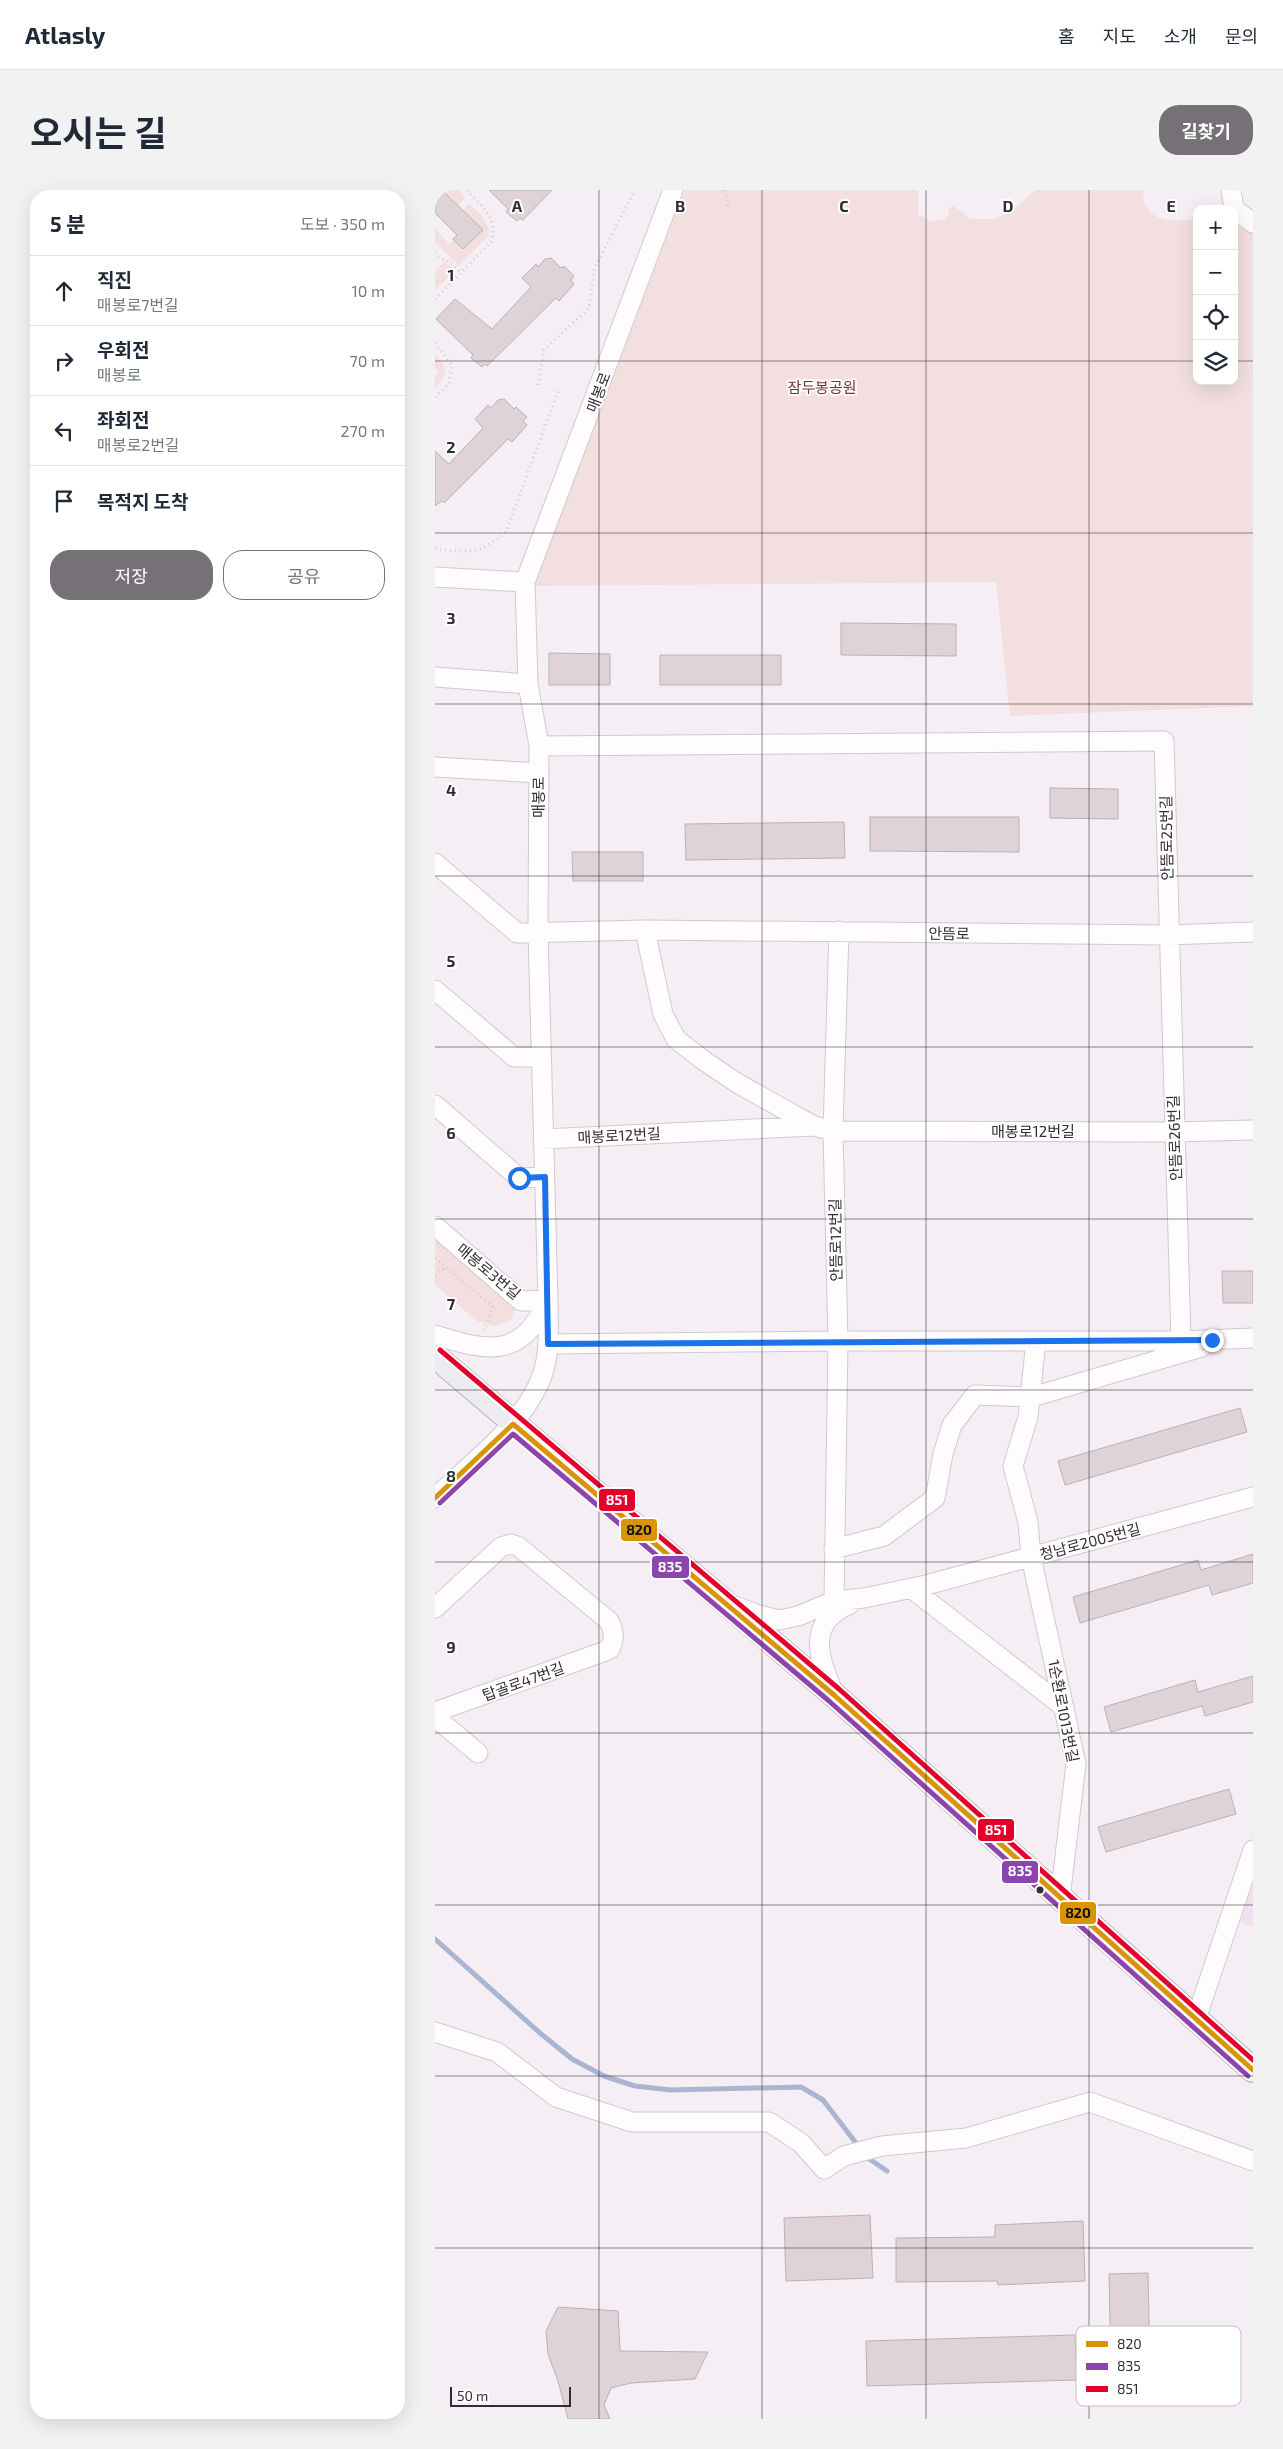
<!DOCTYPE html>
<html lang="ko">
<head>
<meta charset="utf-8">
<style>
  :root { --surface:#fff; --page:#f2f2f3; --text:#1f2937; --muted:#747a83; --line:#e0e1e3; --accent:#767176 }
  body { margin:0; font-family:"Exo 2","Noto Sans KR",sans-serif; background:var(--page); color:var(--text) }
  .controls { position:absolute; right:15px; top:15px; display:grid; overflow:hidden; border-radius:10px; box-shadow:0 5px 20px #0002 }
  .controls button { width:45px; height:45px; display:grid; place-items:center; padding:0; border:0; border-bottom:1px solid var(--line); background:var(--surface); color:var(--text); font:25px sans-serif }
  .scale { position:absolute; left:15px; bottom:12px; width:121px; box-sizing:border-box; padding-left:5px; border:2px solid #322d32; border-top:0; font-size:14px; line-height:18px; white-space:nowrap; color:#322d32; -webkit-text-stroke:4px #fff; paint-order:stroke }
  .stop { position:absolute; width:15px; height:15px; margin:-11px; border:4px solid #1a73e8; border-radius:50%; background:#fff }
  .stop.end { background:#1a73e8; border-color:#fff; box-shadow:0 1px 5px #0008 }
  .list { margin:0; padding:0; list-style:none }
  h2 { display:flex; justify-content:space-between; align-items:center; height:65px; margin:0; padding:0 20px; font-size:21px }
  h2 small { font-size:16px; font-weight:400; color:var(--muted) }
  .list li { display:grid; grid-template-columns:32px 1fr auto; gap:15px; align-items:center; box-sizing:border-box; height:70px; padding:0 20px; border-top:1px solid var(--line) }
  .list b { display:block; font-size:19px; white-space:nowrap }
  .list p { margin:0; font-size:16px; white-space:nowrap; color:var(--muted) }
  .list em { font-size:16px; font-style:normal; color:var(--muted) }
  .actions { display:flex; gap:10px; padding:15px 20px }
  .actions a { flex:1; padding:11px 0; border:1px solid var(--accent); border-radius:20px; text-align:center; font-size:18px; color:var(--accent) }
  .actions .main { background:var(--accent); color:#fff }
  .icon { flex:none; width:28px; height:28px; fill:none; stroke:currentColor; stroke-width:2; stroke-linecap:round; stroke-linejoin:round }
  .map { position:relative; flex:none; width:818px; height:2229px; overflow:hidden; border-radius:20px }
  header { display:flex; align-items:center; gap:30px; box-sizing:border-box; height:70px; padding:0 25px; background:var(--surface); border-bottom:1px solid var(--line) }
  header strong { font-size:24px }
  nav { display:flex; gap:28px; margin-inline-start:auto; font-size:18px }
  .intro { display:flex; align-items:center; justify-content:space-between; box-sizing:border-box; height:120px; padding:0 30px }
  h1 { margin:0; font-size:35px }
  .button { padding:12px 22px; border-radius:20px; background:var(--accent); color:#fff; font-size:18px; font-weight:700 }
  main { display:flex; gap:30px; padding:0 30px }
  aside { flex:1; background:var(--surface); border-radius:20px; box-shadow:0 5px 20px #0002 }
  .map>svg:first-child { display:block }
  .built { fill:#efe2ee }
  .green { fill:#f3dfdf }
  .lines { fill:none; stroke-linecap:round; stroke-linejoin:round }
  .stream { stroke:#aab5d1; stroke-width:5 }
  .building { fill:#dfd3d8; stroke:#b8b2b6 }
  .minor-casing { stroke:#cfcacf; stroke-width:21 }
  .major-casing { stroke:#b6b0bb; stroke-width:26 }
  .path { stroke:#d0cdd0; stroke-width:3; stroke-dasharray:1 4; stroke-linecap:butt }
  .minor { stroke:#fefcfd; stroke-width:19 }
  .major { stroke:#ecebf0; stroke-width:24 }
  .bus-1-casing { stroke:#fff; stroke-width:9 }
  .bus-2-casing { stroke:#fff; stroke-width:9 }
  .bus-3-casing { stroke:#fff; stroke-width:9 }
  .bus-1 { stroke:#d99408; stroke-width:5 }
  .bus-2 { stroke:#8e44ad; stroke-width:5 }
  .bus-3 { stroke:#e4002b; stroke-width:5 }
  .route { stroke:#1a73e8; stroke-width:6 }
  .grid { fill:none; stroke:#322d32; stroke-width:1; stroke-opacity:0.55 }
  .bus-dot { fill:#322d32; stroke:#fff; stroke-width:2 }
  .labels { text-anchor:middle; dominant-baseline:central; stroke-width:4; stroke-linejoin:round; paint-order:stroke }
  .park-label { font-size:15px; fill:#74362c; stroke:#fff }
  .street-label { font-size:15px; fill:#322d32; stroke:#fff }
  .key { fill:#fff; stroke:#c2c0c2; stroke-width:1 }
  .key-label { font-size:14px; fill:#322d32 }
  .grid-label { font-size:16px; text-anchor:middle; font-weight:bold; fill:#322d32; stroke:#fff; stroke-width:4; stroke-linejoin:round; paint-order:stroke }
  .line-badge { stroke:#fff; stroke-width:2 }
  .badge-label { font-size:14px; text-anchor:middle; font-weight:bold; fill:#fff }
  .pale-badge-label { font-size:14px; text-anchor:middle; font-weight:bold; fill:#111 }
</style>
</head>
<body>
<header>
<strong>Atlasly</strong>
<nav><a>홈</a><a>지도</a><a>소개</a><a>문의</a></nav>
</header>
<div class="intro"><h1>오시는 길</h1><a class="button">길찾기</a></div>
<main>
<aside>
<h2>5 분<small>도보 · 350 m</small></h2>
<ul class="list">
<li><svg class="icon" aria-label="ahead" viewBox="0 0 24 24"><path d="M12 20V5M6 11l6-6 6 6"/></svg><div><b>직진</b><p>매봉로7번길</p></div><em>10 m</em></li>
<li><svg class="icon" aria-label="right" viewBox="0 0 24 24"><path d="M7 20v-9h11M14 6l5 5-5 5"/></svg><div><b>우회전</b><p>매봉로</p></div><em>70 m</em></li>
<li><svg class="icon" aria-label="left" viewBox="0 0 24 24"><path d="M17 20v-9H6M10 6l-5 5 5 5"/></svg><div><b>좌회전</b><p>매봉로2번길</p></div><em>270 m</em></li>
<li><svg class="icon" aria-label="arrive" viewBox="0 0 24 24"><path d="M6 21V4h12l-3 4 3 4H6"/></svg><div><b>목적지 도착</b></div></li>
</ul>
<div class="actions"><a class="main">저장</a><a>공유</a></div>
</aside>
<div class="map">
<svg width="818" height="2229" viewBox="0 0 818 2229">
  <rect width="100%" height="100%" fill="#f5eef4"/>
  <path class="built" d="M818,1690v47l-13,-4z"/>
  <path class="green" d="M8,0h15l7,8 -7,7z
    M250,0h233v24l12,7 15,-1 4,-5 -1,-7 5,-2 17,13h24l17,-8 25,-21h107c0,33 29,33 54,28v163h37v-171l19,2v494l-243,10 -14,-134 -463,4z
    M34,14c11,10 20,16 20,31l-30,31 -24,-24v-13l14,15 5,-4 9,9 20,-19 -20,-20z
    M10,71l9,10 -19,19v-18z
    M0,164c13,14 14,20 0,34v-12l4,-5 -4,-4z
    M0,1042l81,74 -5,14 -15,6 -19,-5 -42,-36z"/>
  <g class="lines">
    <path class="stream" d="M0,1749l105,94 32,26 32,17 31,10 36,4 130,-3 22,13 36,47
      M430,1966l22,15"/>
  </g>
  <path class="building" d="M7,0l41,40 -20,19 -10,-10 4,-4 -22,-22v-16z
    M54,0h63l-29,30 -3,-2 -3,3 -11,-9 2,-3z
    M116,68l10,10 3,-2 10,10 -3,4 3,4 -15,17 -3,-3 -69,68 -2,-2 -3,3 -11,-9 2,-3 -37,-36 19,-20 37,30 39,-42 -9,-9 14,-14 2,3 7,-8z
    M69,209l10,10 2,-2 11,10 -4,4 4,4 -15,17 -4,-3 -64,64 -2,-2 -7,5v-55l14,13 34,-36 -8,-9 13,-14 3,3 7,-8z
    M406,433l115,1v32l-115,-1z
    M114,463l61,1v31h-61z
    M225,465h121v30h-121z
    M615,598l68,1v30l-68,-1z
    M435,627h149v35l-149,-1z
    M409,632l1,36 -159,2 -1,-36z
    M137,662h71v29h-70z
    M787,1081h31v32h-30z
    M805,1218l7,24 -182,53 -7,-24z
    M818,1364v29l-41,12 -3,-10 -129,38 -7,-26 125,-37 3,10z
    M818,1486v26l-48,14 -3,-10 -91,26 -7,-25 91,-27 3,12z
    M794,1599l7,25 -130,38 -8,-25z
    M435,2025l3,63 -87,3 -2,-63z
    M648,2031l2,60 -87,4 -1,-4 -101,1v-44l99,-1v-12z
    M713,2083l2,94 -39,1 -2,-94z
    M123,2117l60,4 2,40 88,1 -13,27 -64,4 -20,5 -7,17 6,14h-42l-10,-38 -10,-27 -2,-23z
    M640,2145l2,45 -210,6 -1,-45z"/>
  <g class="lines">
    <defs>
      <path id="minor" d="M796,0l3,19
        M799,19l19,14
        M0,387l90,5
        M0,487l93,7
        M104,556l625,-5 17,600
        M0,577l104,6
        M0,673l82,70 128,-3 523,5 85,-3
        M210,740l18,84 13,25 27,21 34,23 77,43
        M0,800l79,67h27
        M0,915l84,73 25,-1
        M108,949l271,-13 19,5 340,1 80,-2
        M0,1036l86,75 27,-1c-27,59 -59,52 -113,35
        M601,1151l-8,76 -15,49 15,56 3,35 45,207 -16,134
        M113,1154l290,-3h343l72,-3
        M0,1308c37,-36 84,-69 105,-117 11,-25 8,-55 8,-81l-10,-368 1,-186 -11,-62 -3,-102 148,-392
        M399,1359l50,-13 51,-38 8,-44 9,-29 23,-30 57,2 170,-50
        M476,1398l153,119
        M399,1411l4,-260 -5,-210 6,-200
        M300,1416l24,9 20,5 19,-4 36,-15 30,-3 62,-13 327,-88
        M0,1418l66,-61 10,-3 8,3 90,74c5,10 6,17 1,28l-10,4 -165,59
        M399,1504c-15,-36 -29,-71 16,-90
        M0,1527l43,36
        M761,1829l57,-169
        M0,1842l62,20 59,45 76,25h137l32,21 23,26 20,-13 38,-10 84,-8 124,-36 163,59"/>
      <path id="major" d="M0,1166l399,339 419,375"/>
    </defs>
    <use href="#minor" class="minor-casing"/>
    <use href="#major" class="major-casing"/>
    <path class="path" d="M290,0l4,19
      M0,63l4,5 10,3 12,12
      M0,109l57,-58c5,-25 -10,-34 -25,-51
      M0,153l17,23 -3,18 -14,13
      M103,195l6,-35 45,-42 6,-41 40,-77
      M0,359c34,3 44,6 71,-17l53,-143
      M0,1068l58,49 -10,24
      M0,1085l11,-8"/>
    <use href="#minor" class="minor"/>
    <use href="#major" class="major"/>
    <defs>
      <path id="bus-1" d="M0,1308l78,-74 321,271 419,375"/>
      <path id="bus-2" d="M5,1313l73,-69 316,267 419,375"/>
      <path id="bus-3" d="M5,1160l399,339 414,371"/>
    </defs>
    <use href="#bus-1" class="bus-1-casing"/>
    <use href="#bus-2" class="bus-2-casing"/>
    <use href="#bus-3" class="bus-3-casing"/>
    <use href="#bus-1" class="bus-1"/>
    <use href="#bus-2" class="bus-2"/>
    <use href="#bus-3" class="bus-3"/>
  </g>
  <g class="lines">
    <path class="route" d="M84,988l26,-1 3,167 664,-4"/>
  </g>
  <path class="grid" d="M164,0v2229M327,0v2229M491,0v2229M654,0v2229M0,171h762M799,171h19M0,343h818M0,514h818M0,686h818M0,857h818M0,1029h818M0,1200h818M0,1372h818M0,1543h818M0,1715h818M0,1886h818M0,2058h818"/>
  <circle class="bus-dot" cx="605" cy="1700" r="4.5"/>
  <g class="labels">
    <g class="park-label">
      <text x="387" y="197">잠두봉공원</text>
    </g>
    <g class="street-label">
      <text transform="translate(163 202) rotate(-69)">매봉로</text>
      <text transform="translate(103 607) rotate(-90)">매봉로</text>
      <text transform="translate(731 648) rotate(-91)">안뜸로25번길</text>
      <text transform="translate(514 743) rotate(1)">안뜸로</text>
      <text x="598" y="941">매봉로12번길</text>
      <text transform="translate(184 945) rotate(-3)">매봉로12번길</text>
      <text transform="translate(739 948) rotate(-92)">안뜸로26번길</text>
      <text transform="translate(400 1050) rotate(-91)">안뜸로12번길</text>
      <text transform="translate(54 1081) rotate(40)">매봉로3번길</text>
      <text transform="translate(655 1351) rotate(-15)">청남로2005번길</text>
      <text transform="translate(88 1491) rotate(-20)">탑골로47번길</text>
      <text transform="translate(629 1521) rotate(79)">1순환로1013번길</text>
    </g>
  </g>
  <rect x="641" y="2136" width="165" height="80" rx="8" class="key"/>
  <rect x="651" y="2151" width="22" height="6" fill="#d99408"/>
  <rect x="651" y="2173" width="22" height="7" fill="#8e44ad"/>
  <rect x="651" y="2196" width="22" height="6" fill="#e4002b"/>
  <g class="key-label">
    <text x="682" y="2159">820</text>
    <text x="682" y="2181">835</text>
    <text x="682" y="2204">851</text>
  </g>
  <g class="grid-label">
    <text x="82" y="22">A</text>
    <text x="245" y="22">B</text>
    <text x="409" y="22">C</text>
    <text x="573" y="22">D</text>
    <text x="736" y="22">E</text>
    <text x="16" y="91">1</text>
    <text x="16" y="263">2</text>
    <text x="16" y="434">3</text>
    <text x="16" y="606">4</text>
    <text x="16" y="777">5</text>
    <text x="16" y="949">6</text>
    <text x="16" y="1120">7</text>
    <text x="16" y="1292">8</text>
    <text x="16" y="1463">9</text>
  </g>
  <g class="line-badge">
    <rect x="163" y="1298" width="38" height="24" rx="5" fill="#e4002b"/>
    <rect x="185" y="1328" width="38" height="24" rx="5" fill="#d99408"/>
    <rect x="216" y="1365" width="39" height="24" rx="5" fill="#8e44ad"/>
    <rect x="542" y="1628" width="38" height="24" rx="5" fill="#e4002b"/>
    <rect x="566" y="1670" width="38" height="24" rx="5" fill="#8e44ad"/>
    <rect x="624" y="1711" width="38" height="24" rx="5" fill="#d99408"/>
  </g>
  <g class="badge-label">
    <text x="182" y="1315">851</text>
    <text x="235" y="1382">835</text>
    <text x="561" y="1645">851</text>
    <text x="585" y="1686">835</text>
  </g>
  <g class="pale-badge-label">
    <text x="204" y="1345">820</text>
    <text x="643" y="1728">820</text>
  </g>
</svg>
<div class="controls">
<button>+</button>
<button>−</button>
<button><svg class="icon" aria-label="locate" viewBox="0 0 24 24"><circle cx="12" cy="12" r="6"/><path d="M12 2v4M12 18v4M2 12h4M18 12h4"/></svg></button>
<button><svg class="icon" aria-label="layers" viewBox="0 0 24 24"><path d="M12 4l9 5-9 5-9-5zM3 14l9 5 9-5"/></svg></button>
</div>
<div class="scale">50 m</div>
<div class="stop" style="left:84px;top:988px"></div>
<div class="stop end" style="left:777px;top:1150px"></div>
</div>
</main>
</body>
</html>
